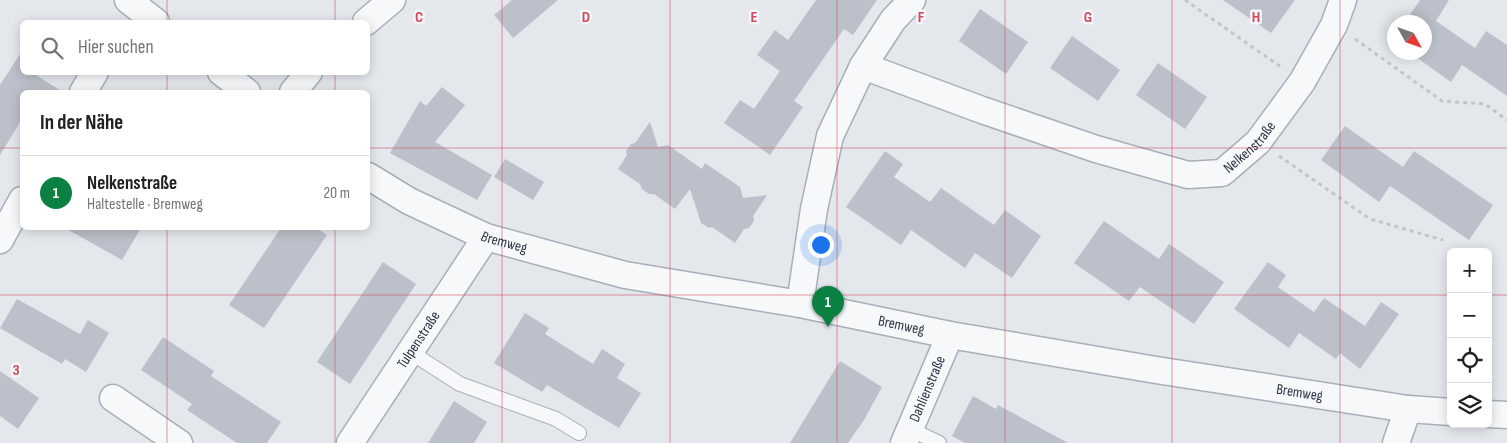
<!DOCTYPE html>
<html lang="de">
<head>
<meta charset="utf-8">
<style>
  :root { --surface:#fff; --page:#f6f6f6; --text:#202124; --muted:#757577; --line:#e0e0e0; --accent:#0b8043 }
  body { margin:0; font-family:"Sofia Sans Condensed",sans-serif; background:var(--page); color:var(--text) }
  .controls { position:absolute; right:15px; bottom:15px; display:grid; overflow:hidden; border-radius:8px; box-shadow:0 2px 12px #0003 }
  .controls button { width:45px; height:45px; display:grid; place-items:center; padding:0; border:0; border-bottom:1px solid var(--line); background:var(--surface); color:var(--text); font:25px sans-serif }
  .compass { position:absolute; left:1387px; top:15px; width:45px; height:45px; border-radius:50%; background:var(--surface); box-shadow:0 2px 12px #0003; rotate:130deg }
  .you { position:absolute; left:820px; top:244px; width:18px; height:18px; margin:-12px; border:4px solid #fff; border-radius:50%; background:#1a73e8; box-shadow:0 0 0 8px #1a73e833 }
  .badge { display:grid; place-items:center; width:32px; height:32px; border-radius:50%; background:var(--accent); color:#fff; font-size:16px; font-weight:700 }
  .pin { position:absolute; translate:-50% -41px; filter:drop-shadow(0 1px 2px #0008) }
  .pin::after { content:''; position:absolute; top:26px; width:18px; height:15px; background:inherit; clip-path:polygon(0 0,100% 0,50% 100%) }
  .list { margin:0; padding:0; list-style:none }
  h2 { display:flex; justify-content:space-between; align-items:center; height:65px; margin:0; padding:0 20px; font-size:21px }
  h2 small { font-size:16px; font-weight:400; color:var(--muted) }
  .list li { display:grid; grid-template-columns:32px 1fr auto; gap:15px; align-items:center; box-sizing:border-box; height:75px; padding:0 20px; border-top:1px solid var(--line) }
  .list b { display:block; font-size:19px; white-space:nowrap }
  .list p { margin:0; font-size:16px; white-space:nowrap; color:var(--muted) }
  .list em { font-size:16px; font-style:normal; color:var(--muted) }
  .icon { flex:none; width:28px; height:28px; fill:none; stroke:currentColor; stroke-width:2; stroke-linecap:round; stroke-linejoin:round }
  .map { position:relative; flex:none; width:1507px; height:443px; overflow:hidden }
  .search { position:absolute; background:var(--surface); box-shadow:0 2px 12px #0003; left:20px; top:20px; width:350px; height:55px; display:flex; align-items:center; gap:12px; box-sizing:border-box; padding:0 18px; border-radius:8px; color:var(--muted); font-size:19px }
  .panel { position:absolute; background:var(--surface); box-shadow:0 2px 12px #0003; left:20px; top:90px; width:350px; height:140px; border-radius:8px }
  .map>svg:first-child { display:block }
  .building { fill:#bbc0ca }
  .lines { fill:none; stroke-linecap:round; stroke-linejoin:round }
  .service-casing { stroke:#a9aeb7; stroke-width:16 }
  .minor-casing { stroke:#a9aeb7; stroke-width:29 }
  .path { stroke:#c2c5cb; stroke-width:3; stroke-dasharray:4 4; stroke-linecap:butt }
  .service { stroke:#f7f8fa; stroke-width:14 }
  .minor { stroke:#f7f8fa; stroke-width:26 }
  .grid { fill:none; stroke:#d1495b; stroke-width:1; stroke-opacity:0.55 }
  .labels { text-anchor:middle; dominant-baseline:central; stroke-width:5; stroke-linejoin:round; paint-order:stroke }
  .street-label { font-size:15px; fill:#2b3445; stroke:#f4f6f9 }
  .grid-label { font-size:16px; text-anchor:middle; font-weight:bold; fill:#d1495b; stroke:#f4f6f9; stroke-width:5; stroke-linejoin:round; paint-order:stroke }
</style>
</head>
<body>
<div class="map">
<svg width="1507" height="443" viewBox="0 0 1507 443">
  <rect width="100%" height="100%" fill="#e4e7ec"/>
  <path class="building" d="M512,0h46l-45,38 -19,-23z
    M816,0h61l-24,35 -9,-6 -50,72 9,6 -33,48 -46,-32 16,-23 14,9 26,-38 -23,-16 18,-25 13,10z
    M1223,0h72l-24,33z
    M1420,0h29l-13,21 39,27 11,-17 21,14v51l-45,-31 -11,17 -42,-30h15v-30h-19z
    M980,9l48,33 -22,32 -47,-33z
    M1072,36l48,34 -22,31 -48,-33z
    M22,51v21h9l32,20h-41v27l-22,36v-70z
    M1158,63l49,34 -22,32 -49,-34z
    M442,87l23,18 -30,37 57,33 -15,25 -87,-47 30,-52 6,5z
    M650,122l8,25 10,-2 34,24 3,-6 35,24 3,11 24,-3 -14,21 1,5 -5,7 -5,1 -9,14 -23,-16 -3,1 -8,-5 -11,-34 -15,20 -21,-15h-5l-7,-5 -2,-5 -22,-15 9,-14 -1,-4 5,-7 4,-1z
    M1345,126l58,41 11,-16 79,54 -24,35 -79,-54 -11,16 -58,-42z
    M885,151l18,13 -9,13 36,25 11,-14 53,37 11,-15 36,26 -29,42 -37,-25 -10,15 -54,-38 -10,15 -55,-38z
    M505,159l39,23 -11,18 -39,-23z
    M1104,221l55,38 10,-15 55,38 -30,42 -54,-37 -11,14 -55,-38z
    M65,228h76l-19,32z
    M281,228h35l11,7 -63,93 -35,-23z
    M383,262l33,22 -66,100 -33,-22z
    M1268,262l18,13 -8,12 36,25 10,-14 41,28 16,-24 18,12 -39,55 -20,-16 -4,6 -37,-26 -10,15 -55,-39z
    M17,299l63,35 8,-14 21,13 -23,39 -21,-13 -3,5 -62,-36z
    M525,313l24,15 -4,6 48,30 9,-15 23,15 -8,14 24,15 -22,35 -72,-43 -5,7 -48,-29z
    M163,337l51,34 -3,5 70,46 -14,21h-30l-50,-33 5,-6 -51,-34z
    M840,361l42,26 -18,33 -16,23h-58z
    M0,371l39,27 -21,31 -18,-13z
    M973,396l23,13 2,-4 70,38h-103l-13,-7z
    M454,401l33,21 -13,21h-46z"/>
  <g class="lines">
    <defs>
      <path id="service" d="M410,352l50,32 96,35 23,14
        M910,429l29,14"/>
      <g id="minor">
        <path d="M128,0l28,22"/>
        <path d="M366,22l26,-22"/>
        <path id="s1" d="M863,66l119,44 114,39 92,26 34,-2 36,-31 44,-60 32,-57 9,-25"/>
        <path d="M221,72l26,20"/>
        <path d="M83,92l12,-20"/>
        <path d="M293,92l16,-20"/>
        <path id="s2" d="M368,176l41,25 77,36 139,38 175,29 150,31 206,35 252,39 43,3"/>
        <path d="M0,240l22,-40"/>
        <path d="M800,304l14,-95 16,-73 33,-70 30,-46 19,-20"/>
        <path d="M113,398l66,45"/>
        <path d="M1488,414l19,1"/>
        <path id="s3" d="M350,443l136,-206"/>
        <path id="s4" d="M904,443l46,-108"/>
        <path d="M1396,443l12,-34"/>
      </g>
    </defs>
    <use href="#service" class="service-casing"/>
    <use href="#minor" class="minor-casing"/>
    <path class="path" d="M1185,0l96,67
      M1355,39l87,62 43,3 22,16
      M1279,156l91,63 73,21"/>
    <use href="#service" class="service"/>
    <use href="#minor" class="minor"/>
  </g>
  <path class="grid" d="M167,0v22M335,0v22M502,0v443M670,0v443M837,0v443M1005,0v443M1172,0v443M1340,0v443M167,72v20M335,72v20M0,148h22M368,148h1139M167,228v215M335,228v215M0,295h1451M1488,295h19"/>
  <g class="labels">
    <g class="street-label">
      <text stroke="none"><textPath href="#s1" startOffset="415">Nelkenstraße</textPath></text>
      <text stroke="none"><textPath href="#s2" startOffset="152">Bremweg</textPath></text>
      <text stroke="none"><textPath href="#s2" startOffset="558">Bremweg</textPath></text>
      <text stroke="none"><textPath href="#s3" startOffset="124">Tulpenstraße</textPath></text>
      <text stroke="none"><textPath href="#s4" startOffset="59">Dahlienstraße</textPath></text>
      <text stroke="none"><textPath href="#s2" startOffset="962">Bremweg</textPath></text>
    </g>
  </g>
  <g class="grid-label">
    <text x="419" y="22">C</text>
    <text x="586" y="22">D</text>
    <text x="754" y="22">E</text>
    <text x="921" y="22">F</text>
    <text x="1088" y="22">G</text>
    <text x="1256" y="22">H</text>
    <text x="16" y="375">3</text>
  </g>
</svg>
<div class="controls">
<button>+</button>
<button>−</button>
<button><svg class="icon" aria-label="locate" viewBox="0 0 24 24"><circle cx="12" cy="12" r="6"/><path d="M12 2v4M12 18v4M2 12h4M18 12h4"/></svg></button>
<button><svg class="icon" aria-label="layers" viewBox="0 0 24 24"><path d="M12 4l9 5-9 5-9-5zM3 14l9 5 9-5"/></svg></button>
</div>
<svg class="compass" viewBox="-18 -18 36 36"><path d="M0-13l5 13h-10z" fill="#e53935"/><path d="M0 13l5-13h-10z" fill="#757577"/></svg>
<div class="you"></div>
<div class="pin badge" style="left:828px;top:327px">1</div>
<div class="search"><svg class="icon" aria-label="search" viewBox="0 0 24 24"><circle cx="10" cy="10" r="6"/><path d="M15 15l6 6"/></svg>Hier suchen</div>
<section class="panel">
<h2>In der Nähe<small></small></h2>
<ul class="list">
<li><span class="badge">1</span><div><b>Nelkenstraße</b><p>Haltestelle · Bremweg</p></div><em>20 m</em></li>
</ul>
</section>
</div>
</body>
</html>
